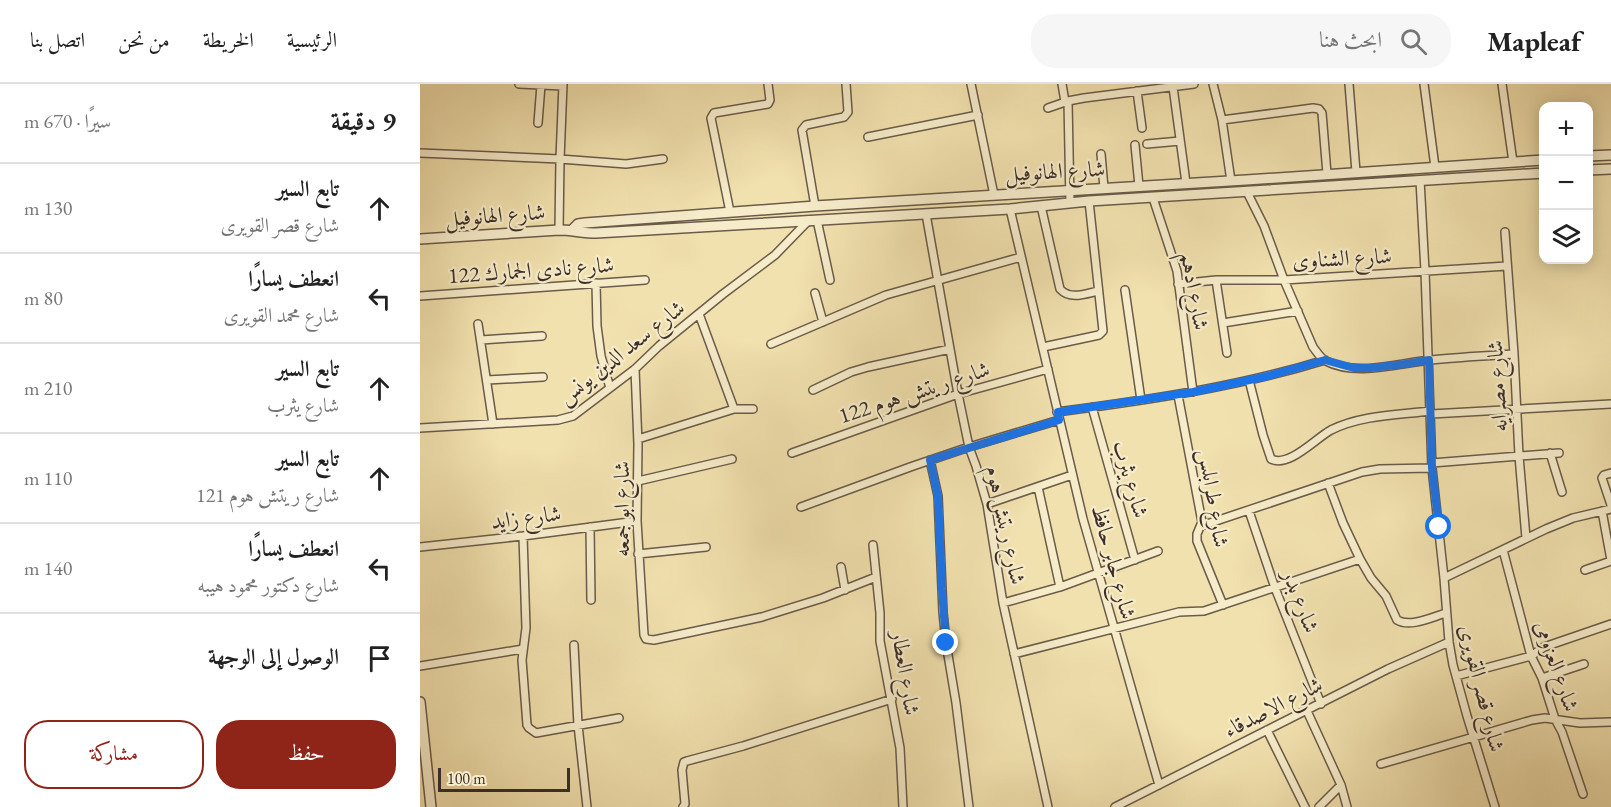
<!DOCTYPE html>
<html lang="ar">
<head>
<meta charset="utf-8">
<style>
  :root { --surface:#fff; --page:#f6f6f6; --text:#222; --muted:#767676; --line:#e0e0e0; --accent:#8f2418 }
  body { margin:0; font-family:"EB Garamond",Amiri,serif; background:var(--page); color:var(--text); direction:rtl }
  .controls { position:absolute; right:18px; top:18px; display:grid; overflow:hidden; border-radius:12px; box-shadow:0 3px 15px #0003 }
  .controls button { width:54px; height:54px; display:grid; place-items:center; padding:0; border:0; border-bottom:2px solid var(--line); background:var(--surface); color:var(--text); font:30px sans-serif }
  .scale { position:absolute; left:18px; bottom:15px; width:132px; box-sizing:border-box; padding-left:6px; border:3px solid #3d2e29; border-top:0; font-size:16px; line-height:21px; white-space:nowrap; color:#3d2e29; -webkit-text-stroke:4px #f6ecca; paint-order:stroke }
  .stop { position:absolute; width:18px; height:18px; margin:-14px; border:4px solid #1a73e8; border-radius:50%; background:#fff }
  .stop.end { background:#1a73e8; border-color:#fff; box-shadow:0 2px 6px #0008 }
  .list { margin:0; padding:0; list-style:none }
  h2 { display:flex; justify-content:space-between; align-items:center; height:78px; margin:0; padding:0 24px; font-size:26px }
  h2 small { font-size:20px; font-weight:400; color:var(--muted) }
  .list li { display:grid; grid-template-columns:39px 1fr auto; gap:18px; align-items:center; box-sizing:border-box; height:90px; padding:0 24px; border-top:2px solid var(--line) }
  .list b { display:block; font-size:22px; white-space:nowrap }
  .list p { margin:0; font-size:20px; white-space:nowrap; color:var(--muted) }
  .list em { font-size:20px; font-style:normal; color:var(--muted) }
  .actions { display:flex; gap:12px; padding:18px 24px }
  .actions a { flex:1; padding:14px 0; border:2px solid var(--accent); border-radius:24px; text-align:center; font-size:21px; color:var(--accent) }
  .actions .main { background:var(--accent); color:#fff }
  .icon { flex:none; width:33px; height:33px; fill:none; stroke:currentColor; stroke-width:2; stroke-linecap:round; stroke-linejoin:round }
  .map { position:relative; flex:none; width:1191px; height:723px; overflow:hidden; direction:ltr }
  header { display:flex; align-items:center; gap:36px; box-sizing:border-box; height:84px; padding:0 30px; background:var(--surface); border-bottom:2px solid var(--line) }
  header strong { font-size:28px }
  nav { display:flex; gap:33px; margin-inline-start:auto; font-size:21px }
  .search { width:420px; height:54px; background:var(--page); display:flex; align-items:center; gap:15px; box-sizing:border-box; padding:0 21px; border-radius:24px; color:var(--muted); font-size:22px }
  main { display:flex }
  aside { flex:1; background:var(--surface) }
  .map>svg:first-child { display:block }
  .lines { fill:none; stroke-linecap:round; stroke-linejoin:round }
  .minor-casing { stroke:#6a5b4a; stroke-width:10 }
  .tertiary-casing { stroke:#6a5b4a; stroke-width:12 }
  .minor { stroke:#f6ecca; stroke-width:7 }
  .tertiary { stroke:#f6ecca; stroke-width:9 }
  .route { stroke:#1a73e8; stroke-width:8 }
  .labels { text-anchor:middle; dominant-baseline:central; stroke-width:4.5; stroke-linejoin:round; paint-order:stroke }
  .street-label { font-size:22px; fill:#3d2e29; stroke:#f6ecca }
</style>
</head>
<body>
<header>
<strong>Mapleaf</strong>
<div class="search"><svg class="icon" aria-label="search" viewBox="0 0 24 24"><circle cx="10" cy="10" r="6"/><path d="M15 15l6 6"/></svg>ابحث هنا</div>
<nav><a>الرئيسية</a><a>الخريطة</a><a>من نحن</a><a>اتصل بنا</a></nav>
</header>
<main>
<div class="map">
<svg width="1191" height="723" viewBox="0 0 1191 723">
  <rect width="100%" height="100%" fill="#f1e1ae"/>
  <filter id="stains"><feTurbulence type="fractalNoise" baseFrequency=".00333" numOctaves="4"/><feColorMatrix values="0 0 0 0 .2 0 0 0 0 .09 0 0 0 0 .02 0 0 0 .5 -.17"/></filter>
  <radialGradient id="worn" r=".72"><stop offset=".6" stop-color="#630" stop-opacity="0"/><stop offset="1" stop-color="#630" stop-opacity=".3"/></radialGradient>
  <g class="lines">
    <defs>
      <path id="minor" d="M99,0l44,2
        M551,0l23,111
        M642,0l3,18
        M793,0l9,36 9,61
        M929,0l7,88
        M1004,0l11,83
        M1082,0l11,78
        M753,3l13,96
        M717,7l5,37
        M648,17l2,102
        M628,24l20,-7 16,-3 110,-14
        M802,36l91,-12 6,1 3,4 5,61
        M118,39l3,-38
        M448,53l110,-22
        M727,60l33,-3
        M715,61l4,41
        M0,69l140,6 66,5 37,-5
        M681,70l3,34
        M1000,96l5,91 7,197 12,110 5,64 4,23 14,51 28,91
        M827,108l17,34 20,54 29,67c4,5 7,11 13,14 30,16 73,2 105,-1 27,-3 55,-4 83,-6
        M733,114l24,73 16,121
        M395,122l-13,-76 4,-5 38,-8 4,-5 -2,-28
        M621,122l19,83c10,11 25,5 38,2
        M590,125l73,310 76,266
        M310,128l-19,-94 3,-5 54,-9 2,-4 -2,-16
        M506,130l32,180 11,53 7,19 11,38 16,99 45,204
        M397,136l13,60
        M139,146l1,-71 3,-75
        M1085,148l9,122 5,102 7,82
        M796,196l11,73
        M176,199l1,43 4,30 9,32
        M758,200l38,-4h68l223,-14
        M705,206l16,110
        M395,209l8,29
        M0,212l225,-16
        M279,230l35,95
        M803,239l75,-12
        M58,240l15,100
        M61,256l61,-4
        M351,260l115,-49 135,-38
        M623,263l56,-12 4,-4 -14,-130
        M215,285l3,75 -1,77 7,114 2,4 8,1 108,-23 61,-19 53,-21
        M67,296l56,-3
        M829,296l14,55 8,24c18,9 45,-21 60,-29 30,-15 67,-15 99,-19
        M393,306l38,-18 17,-5 82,-18
        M758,311l24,127 -5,12v7l26,64
        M672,323l43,153
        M637,328c91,-12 181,-25 268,-52
        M1011,330l180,-10
        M0,344l138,-8 15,-4 62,-47 24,-23 64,-52 52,-39 34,-35
        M218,355l96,-30h19
        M372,369l166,-59 90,-25
        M1130,369l12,39
        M510,376l8,36 5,116 3,31 10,60 13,104
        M1012,379l127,-10
        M1191,389l-7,2 -2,3 9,27
        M218,397l94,-22
        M908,399l15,40 17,36 11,19 15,18 11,24c13,8 35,-3 49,-7
        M618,403l22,100
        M567,420l85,-29
        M381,423l112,-41 56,-19 90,-27
        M829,427l26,77 46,116
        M1182,427l9,49
        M781,442l161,-54 18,-3 52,-1
        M170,443l1,73
        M103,452l3,92 -4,32 5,65 2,3 7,5 83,-15
        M453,461l7,68v28l20,107 3,59
        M0,463l103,-11 114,-15
        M1083,466l28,106 11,22 13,41 7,13 21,62
        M218,470l68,-7
        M421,483l4,23
        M1165,486l26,-9
        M1024,494l102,-49 27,-11 38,-9
        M583,519l57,-16 98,-36
        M154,561l4,80 9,82
        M594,570l165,-42 25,-1 156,-52
        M0,582l103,-17
        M1036,592l75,-20 13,-9 67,-23
        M1122,594l42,-14
        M887,627l34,74 6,22
        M847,646l38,77
        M961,680l151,-44 13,-2 35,5 31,-1
        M263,723l2,-3 -3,-34 2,-8 3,-1 56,-15 149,-47
        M695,723l273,-138 61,-27
        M899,723l22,-22"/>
      <path id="tertiary" d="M1168,72l23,-1
        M1168,86l23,-1
        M152,146l6,-6 7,-1 230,-17 431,-26 298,-20
        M0,155l139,-9c12,0 24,3 37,3l414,-24 79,-8 455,-28
        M0,618l11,105"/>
    </defs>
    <use href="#minor" class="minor-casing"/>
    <use href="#tertiary" class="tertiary-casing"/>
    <use href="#minor" class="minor"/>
    <use href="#tertiary" class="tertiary"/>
  </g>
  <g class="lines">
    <path class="route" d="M526,559l-4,-54 -4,-93 -8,-36 129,-40 -1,-8 135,-20 75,-16 57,-16 29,8h16l35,-4 24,-4 3,108 7,59"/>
  </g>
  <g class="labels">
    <g class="street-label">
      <text transform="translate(635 87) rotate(-3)">شارع الهانوفيل</text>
      <text transform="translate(75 131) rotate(-4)">شارع الهانوفيل</text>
      <text transform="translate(922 174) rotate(-3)">شارع الشناوى</text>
      <text transform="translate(111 186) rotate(-4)">شارع نادى الجمارك 122</text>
      <text transform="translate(775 207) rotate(80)">شارع ادهم</text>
      <text transform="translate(201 268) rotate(-38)">شارع سعد الدين يونس</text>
      <text transform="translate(1077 302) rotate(-93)">شارع مصرايه</text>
      <text transform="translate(494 308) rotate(-18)">شارع ريتش هوم 122</text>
      <text transform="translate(711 395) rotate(74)">شارع يثرب</text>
      <text transform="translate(794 414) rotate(81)">شارع طرابلس</text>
      <text transform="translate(201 425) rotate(-90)">شارع ابو جمعه</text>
      <text transform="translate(106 433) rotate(-7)">شارع زايد</text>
      <text transform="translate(586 441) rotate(78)">شارع ريتش هوم</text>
      <text transform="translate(694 478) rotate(75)">شارع جابر حافظ</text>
      <text transform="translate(881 517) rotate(69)">شارع بدر</text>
      <text transform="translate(1137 582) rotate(71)">شارع العزومى</text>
      <text transform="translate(486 589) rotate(81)">شارع العطار</text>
      <text transform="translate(1062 604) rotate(76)">شارع قصر القويرى</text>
      <text transform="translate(853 623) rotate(-27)">شارع الاصدقاء</text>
    </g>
  </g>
  <rect width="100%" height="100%" filter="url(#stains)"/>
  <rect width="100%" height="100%" fill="url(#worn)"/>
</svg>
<div class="controls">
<button>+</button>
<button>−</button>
<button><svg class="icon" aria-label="layers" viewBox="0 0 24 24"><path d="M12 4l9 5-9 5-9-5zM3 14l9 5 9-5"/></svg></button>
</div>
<div class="scale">100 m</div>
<div class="stop" style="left:1019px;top:443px"></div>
<div class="stop end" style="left:526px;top:559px"></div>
</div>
<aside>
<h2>9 دقيقة<small>سيرًا · 670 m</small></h2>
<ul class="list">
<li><svg class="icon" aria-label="ahead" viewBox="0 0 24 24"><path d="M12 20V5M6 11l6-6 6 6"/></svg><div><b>تابع السير</b><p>شارع قصر القويرى</p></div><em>130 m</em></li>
<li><svg class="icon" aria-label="left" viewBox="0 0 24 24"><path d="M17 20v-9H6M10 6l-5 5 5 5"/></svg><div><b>انعطف يسارًا</b><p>شارع محمد القويرى</p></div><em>80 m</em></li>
<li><svg class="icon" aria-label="ahead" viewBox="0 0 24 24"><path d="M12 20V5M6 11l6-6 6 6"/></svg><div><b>تابع السير</b><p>شارع يثرب</p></div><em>210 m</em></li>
<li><svg class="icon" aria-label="ahead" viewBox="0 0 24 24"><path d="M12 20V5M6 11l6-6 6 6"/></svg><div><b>تابع السير</b><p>شارع ريتش هوم 121</p></div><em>110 m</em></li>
<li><svg class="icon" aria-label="left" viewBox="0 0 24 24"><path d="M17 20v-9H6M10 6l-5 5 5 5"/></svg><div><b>انعطف يسارًا</b><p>شارع دكتور محمود هيبه</p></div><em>140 m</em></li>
<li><svg class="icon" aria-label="arrive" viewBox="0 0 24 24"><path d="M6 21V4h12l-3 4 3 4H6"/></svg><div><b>الوصول إلى الوجهة</b></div></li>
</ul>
<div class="actions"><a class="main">حفظ</a><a>مشاركة</a></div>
</aside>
</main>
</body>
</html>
